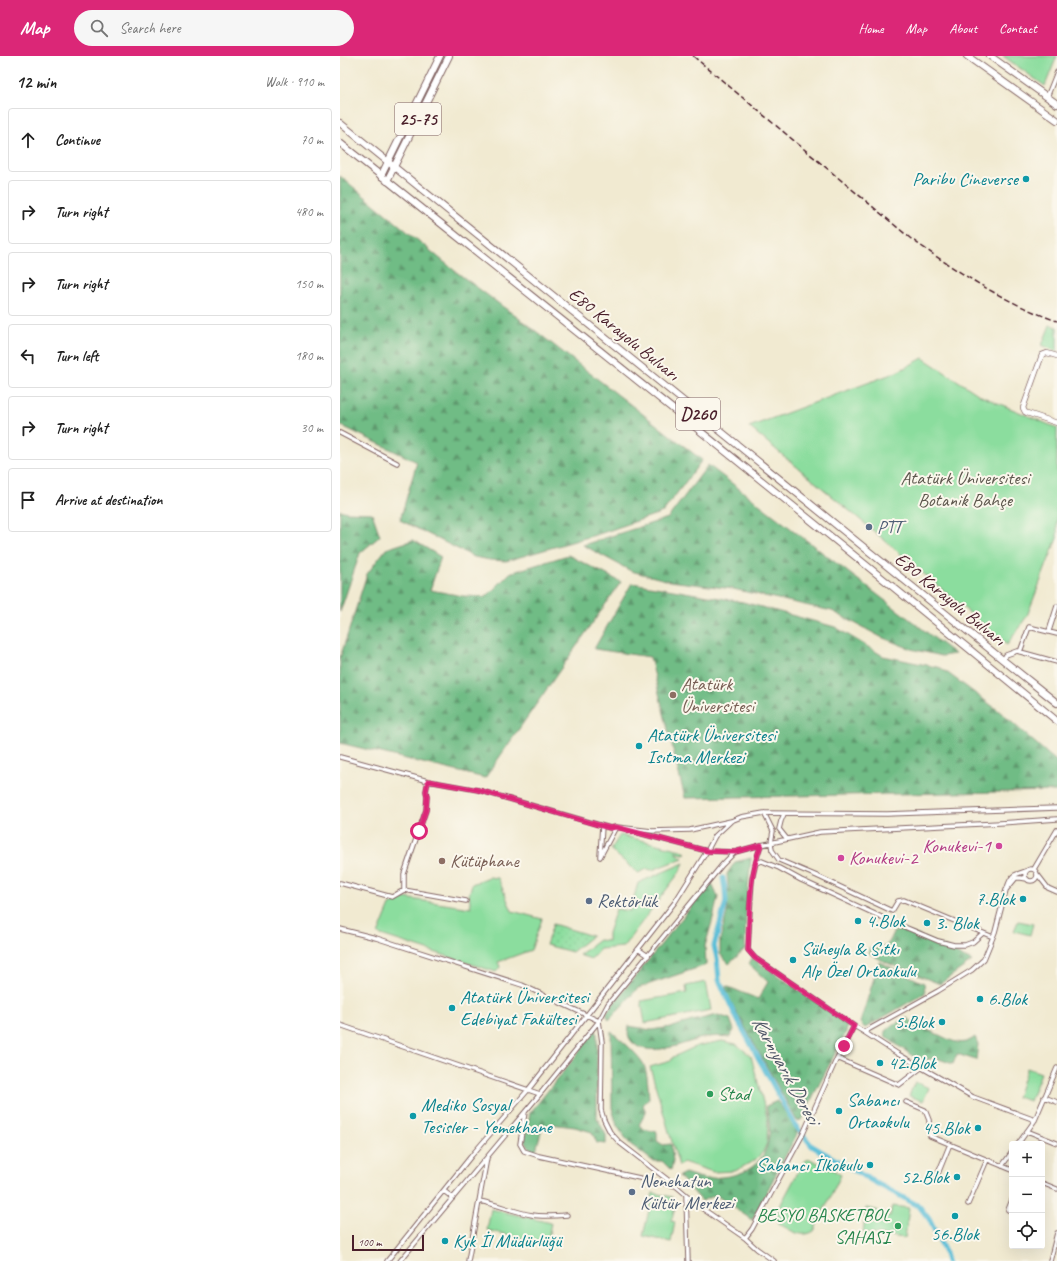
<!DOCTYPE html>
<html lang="en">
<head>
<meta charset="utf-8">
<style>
  :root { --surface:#fff; --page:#f6f6f6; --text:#222; --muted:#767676; --line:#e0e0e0; --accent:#db2777 }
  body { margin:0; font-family:Caveat,sans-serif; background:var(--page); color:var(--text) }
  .controls { position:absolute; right:12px; bottom:12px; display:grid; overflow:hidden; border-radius:4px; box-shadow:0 4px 16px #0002 }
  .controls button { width:36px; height:36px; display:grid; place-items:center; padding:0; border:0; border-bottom:1px solid var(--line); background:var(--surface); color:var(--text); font:20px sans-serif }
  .scale { position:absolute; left:12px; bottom:10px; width:72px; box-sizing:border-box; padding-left:4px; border:2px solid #4a1f2b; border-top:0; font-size:11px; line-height:14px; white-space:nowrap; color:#4a1f2b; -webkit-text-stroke:3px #fbf7ec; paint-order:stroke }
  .stop { position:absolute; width:12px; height:12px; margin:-9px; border:3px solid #db2777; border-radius:50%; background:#fff }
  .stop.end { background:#db2777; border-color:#fff; box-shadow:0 1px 4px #0008 }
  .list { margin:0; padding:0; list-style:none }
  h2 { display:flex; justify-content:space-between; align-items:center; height:52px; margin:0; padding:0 16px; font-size:17px }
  h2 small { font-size:13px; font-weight:400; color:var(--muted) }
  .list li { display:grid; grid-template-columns:26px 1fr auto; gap:12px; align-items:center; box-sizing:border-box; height:64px; margin:0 8px 8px; padding:0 8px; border:1px solid var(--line); border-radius:4px }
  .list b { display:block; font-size:15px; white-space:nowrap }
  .list em { font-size:13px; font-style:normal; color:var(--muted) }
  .icon { flex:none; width:22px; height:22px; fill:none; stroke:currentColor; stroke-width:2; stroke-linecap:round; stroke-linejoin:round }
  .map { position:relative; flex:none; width:717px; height:1205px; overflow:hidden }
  header { display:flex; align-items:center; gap:24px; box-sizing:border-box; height:56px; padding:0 20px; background:var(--accent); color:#fff }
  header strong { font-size:19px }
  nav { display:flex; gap:22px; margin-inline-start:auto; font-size:14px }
  .search { width:280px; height:36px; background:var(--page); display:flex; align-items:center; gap:10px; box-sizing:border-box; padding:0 14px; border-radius:22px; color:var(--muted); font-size:15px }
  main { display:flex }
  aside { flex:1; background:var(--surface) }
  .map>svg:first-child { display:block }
  .grass { fill:url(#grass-dots); stroke:#6a7e64 }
  .forest { fill:url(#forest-firs); stroke:#5d6e58 }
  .green { fill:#8bdd9e; stroke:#6a7e64 }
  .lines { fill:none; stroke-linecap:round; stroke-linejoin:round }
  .canal { stroke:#58bdd7; stroke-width:5 }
  .minor-casing { stroke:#846665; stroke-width:5.5 }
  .tertiary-casing { stroke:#846665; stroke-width:6 }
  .primary-casing { stroke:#846665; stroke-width:8 }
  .trunk-casing { stroke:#846665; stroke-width:8 }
  .minor { stroke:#fff; stroke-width:3.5 }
  .tertiary { stroke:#fff; stroke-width:4.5 }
  .primary { stroke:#fff; stroke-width:6 }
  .trunk { stroke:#fff; stroke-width:6 }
  .rail { stroke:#4a1f2b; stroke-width:1.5; stroke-dasharray:6 3; stroke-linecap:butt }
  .route { stroke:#db2777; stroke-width:5 }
  .culture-dot { fill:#0f9aa8; stroke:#fbf7ec; stroke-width:1.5 }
  .service-dot { fill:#5c6f8a; stroke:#fbf7ec; stroke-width:1.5 }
  .education-dot { fill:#8d6e63; stroke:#fbf7ec; stroke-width:1.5 }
  .hotel-dot { fill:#d1479c; stroke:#fbf7ec; stroke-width:1.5 }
  .leisure-dot { fill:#2e9e5b; stroke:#fbf7ec; stroke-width:1.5 }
  .labels { text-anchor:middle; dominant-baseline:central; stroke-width:4; stroke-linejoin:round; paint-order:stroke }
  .shield { fill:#fbf7ec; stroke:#7f6065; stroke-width:1 }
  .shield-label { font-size:18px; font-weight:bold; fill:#4a1f2b }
  .culture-label { font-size:19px; fill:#0d838f; stroke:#fbf7ec; text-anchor:start }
  .street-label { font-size:19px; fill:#4a1f2b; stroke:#fbf7ec }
  .park-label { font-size:19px; fill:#5e584e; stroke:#fbf7ec }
  .service-label { font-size:19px; fill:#4e5e75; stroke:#fbf7ec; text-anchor:start }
  .education-label { font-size:19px; fill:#785e54; stroke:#fbf7ec; text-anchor:start }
  .hotel-label { font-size:19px; fill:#b23c85; stroke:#fbf7ec; text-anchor:end }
  .leisure-label { font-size:19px; fill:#27864d; stroke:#fbf7ec; text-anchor:start }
  .water-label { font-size:20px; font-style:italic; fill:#4f5667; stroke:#fbf7ec }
</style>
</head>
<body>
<header>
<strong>Map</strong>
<div class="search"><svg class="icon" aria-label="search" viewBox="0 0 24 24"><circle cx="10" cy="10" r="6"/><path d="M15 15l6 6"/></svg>Search here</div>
<nav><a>Home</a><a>Map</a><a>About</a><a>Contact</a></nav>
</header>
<main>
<aside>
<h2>12 min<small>Walk · 910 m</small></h2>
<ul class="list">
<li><svg class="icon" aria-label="ahead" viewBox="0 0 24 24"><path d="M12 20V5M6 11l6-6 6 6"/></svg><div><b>Continue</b></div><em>70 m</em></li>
<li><svg class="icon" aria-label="right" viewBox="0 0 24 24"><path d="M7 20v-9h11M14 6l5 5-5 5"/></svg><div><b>Turn right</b></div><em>480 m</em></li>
<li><svg class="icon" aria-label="right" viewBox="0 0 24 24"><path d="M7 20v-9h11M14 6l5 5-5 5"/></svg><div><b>Turn right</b></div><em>150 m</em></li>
<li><svg class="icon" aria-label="left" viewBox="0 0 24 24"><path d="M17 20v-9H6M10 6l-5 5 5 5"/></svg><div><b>Turn left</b></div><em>180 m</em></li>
<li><svg class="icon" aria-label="right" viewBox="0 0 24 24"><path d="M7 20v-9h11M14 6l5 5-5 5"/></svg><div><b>Turn right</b></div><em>30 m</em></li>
<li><svg class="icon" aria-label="arrive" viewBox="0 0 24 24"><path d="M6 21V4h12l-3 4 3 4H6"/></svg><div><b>Arrive at destination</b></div></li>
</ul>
</aside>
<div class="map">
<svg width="717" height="1205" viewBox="0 0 717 1205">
  <defs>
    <pattern id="grass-dots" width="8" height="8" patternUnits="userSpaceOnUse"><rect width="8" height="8" fill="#8bdd9e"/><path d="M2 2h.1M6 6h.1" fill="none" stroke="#79bd88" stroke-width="1.8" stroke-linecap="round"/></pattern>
    <pattern id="forest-firs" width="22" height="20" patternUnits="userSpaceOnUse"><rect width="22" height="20" fill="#70bc85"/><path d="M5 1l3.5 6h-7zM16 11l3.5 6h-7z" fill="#5e986d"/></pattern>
  </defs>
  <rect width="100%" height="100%" fill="#fbf7ec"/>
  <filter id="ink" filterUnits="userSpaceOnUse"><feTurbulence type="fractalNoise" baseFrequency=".025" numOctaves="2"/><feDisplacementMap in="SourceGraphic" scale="8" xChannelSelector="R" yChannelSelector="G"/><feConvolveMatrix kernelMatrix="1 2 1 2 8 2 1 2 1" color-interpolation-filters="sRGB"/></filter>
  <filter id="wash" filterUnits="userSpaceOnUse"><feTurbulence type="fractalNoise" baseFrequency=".012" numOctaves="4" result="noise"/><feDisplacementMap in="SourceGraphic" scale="16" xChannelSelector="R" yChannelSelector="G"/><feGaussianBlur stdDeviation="0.9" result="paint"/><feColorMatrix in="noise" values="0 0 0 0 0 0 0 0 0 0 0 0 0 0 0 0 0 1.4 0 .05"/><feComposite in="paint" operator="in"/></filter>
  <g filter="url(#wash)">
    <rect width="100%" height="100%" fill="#f1ead1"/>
    <path class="grass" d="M213,868l39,12 -20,16 -26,-7z"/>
    <path class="forest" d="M0,120l115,95 78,58 169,131 -39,52 -61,21 -96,28 -16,-1 -16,-3 -74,-37 17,-58 -77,-37z
      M368,409l247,189 -13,2 -31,-7 -30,-12 -49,-26 -99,-22 -63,-8 -39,-10 -48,-26 85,-27z
      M0,454l7,2 25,1 8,23 -20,17 -20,59z
      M73,484l28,17 -11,33 33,6 23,1 24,-24 58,-18 53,27 -136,196 -145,-35v-85l27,-84 19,-25z
      M292,527l111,19 92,25 48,29 58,12 58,43 58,51v29l-372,7 -35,-141 -56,-8z
      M411,802l-5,50 -1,41 -16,15 -9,-10v-14l7,-28 1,-28 -1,-10 8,-12z
      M371,826l7,15 -6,25 -7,24 1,19 -68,23 -29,32 -3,-7z
      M561,874c15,4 29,10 42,16 10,5 19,11 29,15l-32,23 -55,-22 -16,-9v-5c16,1 19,-1 25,-16z
      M412,902l95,65 -1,9 -45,88 -4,1 -70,-126 -1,-9 32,13 10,-17 -19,-18z
      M539,906l45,21 1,10 -60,35 -5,-5z
      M378,959l12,4 4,11 -4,7c-9,-1 -19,-1 -28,1 -18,5 -52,20 -69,5 -2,-2 -4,-5 -5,-8 0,-3 1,-7 1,-9l22,4 21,-3 24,-7z
      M567,962c10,8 19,11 30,16 13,6 25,14 38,3l3,7 -2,16 -19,-6 -4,10 -17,-6 -16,3 -33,-23 -2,-4v-3l7,-6z
      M256,973l1,6v83l9,17v9l-9,-1 -5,-11 -17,-5 -24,-3 -9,4 -6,22h-5l-7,-9 6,-28 49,-61z
      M271,975c11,10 24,20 32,32 5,10 5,25 6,35l-6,7 3,7 -7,13 5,4 13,3v9l6,4 8,-1 2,17 -2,9 -9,-9h-9l-23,-17 -13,-18 -5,-18z
      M437,1045l22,29 -47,90 -36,-25 -14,6 -23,-25 6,-3c7,2 15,5 21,6 5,0 11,-2 16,-2 42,-4 54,-33 44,-71z"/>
    <path class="green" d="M663,0h54l-12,30z
      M710,269l7,2v25l-15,-7z
      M583,302l58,38 76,32v110l-30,78 -20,29 -138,-118 -120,-100 148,-55z
      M280,779l61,15 5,3 -3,1 -8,-2 8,6 -31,12 -5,-1 -9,4 -26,-22v-3z
      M344,807l-5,10 -56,74 -23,2 -9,10 -12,-4 20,-15 9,1v-8l8,-24 14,2 8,-28z
      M149,821l9,1 14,33 30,8 -11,31 -33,12 2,5 -4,5 -118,-38 12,-29 14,-7 67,10 -2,-13 3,-11z
      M678,865l15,3 -3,11 -16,-4z
      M366,926l5,28 -66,13 -4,-22 46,-8 -1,-7z
      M382,985l14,3 15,12 17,65 -1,22 -4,9 -8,8 -20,11 -22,1 -30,-10 -4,4 -29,-99 21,-6 2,-4 24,-11z
      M687,1012l14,5 -11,28 -13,-4z
      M575,1026l14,6 -6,13 -14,-5z
      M470,1103l25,12 6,4 -27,56c-13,8 -23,-1 -35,-7l-2,-10 5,-12 22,-41z
      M313,1137l19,4 -2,11 5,1 -4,12 4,1 -4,20 -28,-6z
      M552,1150l17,2 -4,30 -42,-5 3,-25 11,2v4l13,2z
      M151,1153l60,14 -4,21 -60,-14z"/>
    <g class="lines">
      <path class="canal" d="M383,822l2,11 1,13 -12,44 3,12 2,22 17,37 59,108 17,21 64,37 43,23 10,13 15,31 3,11"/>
    </g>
  </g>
  <g filter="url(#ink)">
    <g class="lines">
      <defs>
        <path id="minor" d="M707,41l10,-25
          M0,377l57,30
          M709,575l8,-25
          M680,596l9,-25 28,7
          M663,604l3,-5 11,-4 40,11
          M0,701l88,24 50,9 132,38 6,-1 36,4 38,-1 41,-9 10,-4 23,-4 123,1 170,-6
          M424,757l9,18 -2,12 1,7 7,10 38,16 75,35 6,-10 6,-1 89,37
          M444,758l-3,7 -2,8 8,10
          M287,774l80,21 28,1
          M421,789l-3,9 -6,25 -2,32 -2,39 7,8 99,68 10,6 34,22 75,43 62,23
          M260,800l2,-30
          M260,801l16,-30 2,1
          M416,807l6,-2 17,7 22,12 87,40 50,21 16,4h11l8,-3 10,-9
          M685 819a6 6 0 1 1 12 0a6 6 0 1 1-12 0Z
          M694,813l23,-39
          M698,819l10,13 9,4
          M0,827l52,14 12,-7 62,11
          M667,832c4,-13 6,-13 19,-17
          M64,834v-16l22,-64 1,-13 -1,-6 2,-10
          M0,873l36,9 146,47 77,36 3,21 -1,68 3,10 6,12 10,11 57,44 26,22 42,29 12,11 17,12
          M298,893l10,7
          M0,969l200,69
          M524,976l74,-41 34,-21 12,-11 11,-27 11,-42 10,-12h5l6,1
          M497,1002l62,27 23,-18
          M704,1041l13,5
          M566,1046l19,8 4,10 1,16 82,34
          M185,1056l-5,32 4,7 15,5 137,30
          M687,1075l30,12
          M678,1088l17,-24 22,-52
          M662,1110l10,-14
          M595,1125l15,-37
          M702,1127l15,6
          M104,1135l9,7
          M346,1139l2,66
          M139,1145c18,3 35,11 53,14 11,2 23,1 35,0
          M628,1148l19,-44
          M668,1154l4,-10
          M405,1182l7,-9 51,-95 34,-76 17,-32
          M47,1205l85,-106 56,-65 54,-69 93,-119 32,-51 8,-15 15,-14
          M60,1205l140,-167 59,-73 9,-17 114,-139 13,-13 26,-7 59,-13 180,-9 57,-4
          M128,1205l19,-103
          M710,1205l7,-28"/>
        <path id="tertiary" d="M717,300l-10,-3 -5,2 -19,53 2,4 2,1 30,10"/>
        <path id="primary" d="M627,0l90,64
          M650,0l67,48
          M41,120l59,-120
          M47,125l62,-125"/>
        <path id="trunk" d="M0,67l663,537 54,43
          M0,87c240,191 480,383 717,578"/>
      </defs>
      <use href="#minor" class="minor-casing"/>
      <use href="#tertiary" class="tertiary-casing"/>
      <use href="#primary" class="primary-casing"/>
      <use href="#trunk" class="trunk-casing"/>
      <use href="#minor" class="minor"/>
      <use href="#tertiary" class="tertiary"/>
      <use href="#primary" class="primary"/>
      <use href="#trunk" class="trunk"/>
      <path class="rail" d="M353,0l217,182c46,33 93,64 147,83"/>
    </g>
  </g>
  <g class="lines" filter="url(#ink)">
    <path class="route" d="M79,775l7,-21 1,-13 -1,-6 2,-10 50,9 124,36 8,2 6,-1 91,24 28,1 26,-7c-13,33 -11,70 -13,105l7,8 99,68 -10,20"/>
  </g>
  <g class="culture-dot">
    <circle cx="686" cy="123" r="4"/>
    <circle cx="299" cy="690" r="4"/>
    <circle cx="683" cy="843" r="4"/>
    <circle cx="518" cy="865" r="4"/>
    <circle cx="587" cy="867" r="4"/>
    <circle cx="453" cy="904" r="4"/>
    <circle cx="640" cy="943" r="4"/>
    <circle cx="112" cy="952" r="4"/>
    <circle cx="602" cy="966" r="4"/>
    <circle cx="540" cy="1007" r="4"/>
    <circle cx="499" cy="1055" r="4"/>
    <circle cx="73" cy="1060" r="4"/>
    <circle cx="638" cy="1072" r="4"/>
    <circle cx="530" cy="1109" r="4"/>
    <circle cx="617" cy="1121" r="4"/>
    <circle cx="615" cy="1160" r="4"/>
    <circle cx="105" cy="1185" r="4"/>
  </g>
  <g class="service-dot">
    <circle cx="529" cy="471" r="4"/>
    <circle cx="249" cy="845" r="4"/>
    <circle cx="292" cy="1136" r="4"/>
  </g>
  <g class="education-dot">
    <circle cx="333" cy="639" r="4"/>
    <circle cx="102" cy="805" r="4"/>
  </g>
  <g class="hotel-dot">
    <circle cx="659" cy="790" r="4"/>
    <circle cx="501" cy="802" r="4"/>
  </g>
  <g class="leisure-dot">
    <circle cx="370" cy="1038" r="4"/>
    <circle cx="558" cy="1170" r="4"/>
  </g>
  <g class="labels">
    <g class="shield">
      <rect x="55" y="47" width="46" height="32" rx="3"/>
      <rect x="336" y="342" width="44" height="32" rx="3"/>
    </g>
    <g class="shield-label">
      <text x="78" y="63">25-75</text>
      <text x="358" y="358">D260</text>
    </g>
    <g class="culture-label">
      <text x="678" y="123" text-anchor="end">Paribu Cineverse</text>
      <text x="307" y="679">Atatürk Üniversitesi<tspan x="307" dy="22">Isıtma Merkezi</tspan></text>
      <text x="675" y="843" text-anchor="end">7.Blok</text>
      <text x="526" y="865">4.Blok</text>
      <text x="595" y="867">3. Blok</text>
      <text x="461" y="893">Süheyla &amp; Sıtkı<tspan x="461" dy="22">Alp Özel Ortaokulu</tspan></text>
      <text x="120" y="941">Atatürk Üniversitesi<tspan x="120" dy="22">Edebiyat Fakültesi</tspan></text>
      <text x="648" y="943">6.Blok</text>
      <text x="594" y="966" text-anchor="end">5.Blok</text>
      <text x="548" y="1007">42.Blok</text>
      <text x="507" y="1044">Sabancı<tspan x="507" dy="22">Ortaokulu</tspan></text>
      <text x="81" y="1049">Mediko Sosyal<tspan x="81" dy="22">Tesisler - Yemekhane</tspan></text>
      <text x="630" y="1072" text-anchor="end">45.Blok</text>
      <text x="522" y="1109" text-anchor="end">Sabancı İlkokulu</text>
      <text x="609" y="1121" text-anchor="end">52.Blok</text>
      <text x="615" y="1178" text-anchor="middle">56.Blok</text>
      <text x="113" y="1185">Kyk İl Müdürlüğü</text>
    </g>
    <g class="street-label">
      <text transform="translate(284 278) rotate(39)">E80 Karayolu Bulvarı</text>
      <text transform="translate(610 543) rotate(39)">E80 Karayolu Bulvarı</text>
    </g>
    <g class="park-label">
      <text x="625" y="422">Atatürk Üniversitesi<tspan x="625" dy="22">Botanik Bahçe</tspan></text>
    </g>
    <g class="service-label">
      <text x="537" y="471">PTT</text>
      <text x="257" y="845">Rektörlük</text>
      <text x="300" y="1125">Nenehatun<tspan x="300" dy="22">Kültür Merkezi</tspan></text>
    </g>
    <g class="education-label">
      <text x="341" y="628">Atatürk<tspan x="341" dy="22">Üniversitesi</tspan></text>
      <text x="110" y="805">Kütüphane</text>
    </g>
    <g class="hotel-label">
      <text x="651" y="790">Konukevi-1</text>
      <text x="509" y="802" text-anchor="start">Konukevi-2</text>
    </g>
    <g class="leisure-label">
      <text x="378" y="1038">Stad</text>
      <text x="550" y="1159" text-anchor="end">BESYO BASKETBOL<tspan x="550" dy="22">SAHASI</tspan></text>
    </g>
    <g class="water-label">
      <text transform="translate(446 1014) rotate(61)">Karnıyarık Deresi</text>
    </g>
  </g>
</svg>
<div class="controls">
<button>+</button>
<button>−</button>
<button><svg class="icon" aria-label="locate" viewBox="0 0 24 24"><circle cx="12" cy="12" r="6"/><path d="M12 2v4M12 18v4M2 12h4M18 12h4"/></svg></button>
</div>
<div class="scale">100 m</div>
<div class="stop" style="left:79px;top:775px"></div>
<div class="stop end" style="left:504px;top:990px"></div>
</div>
</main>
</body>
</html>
